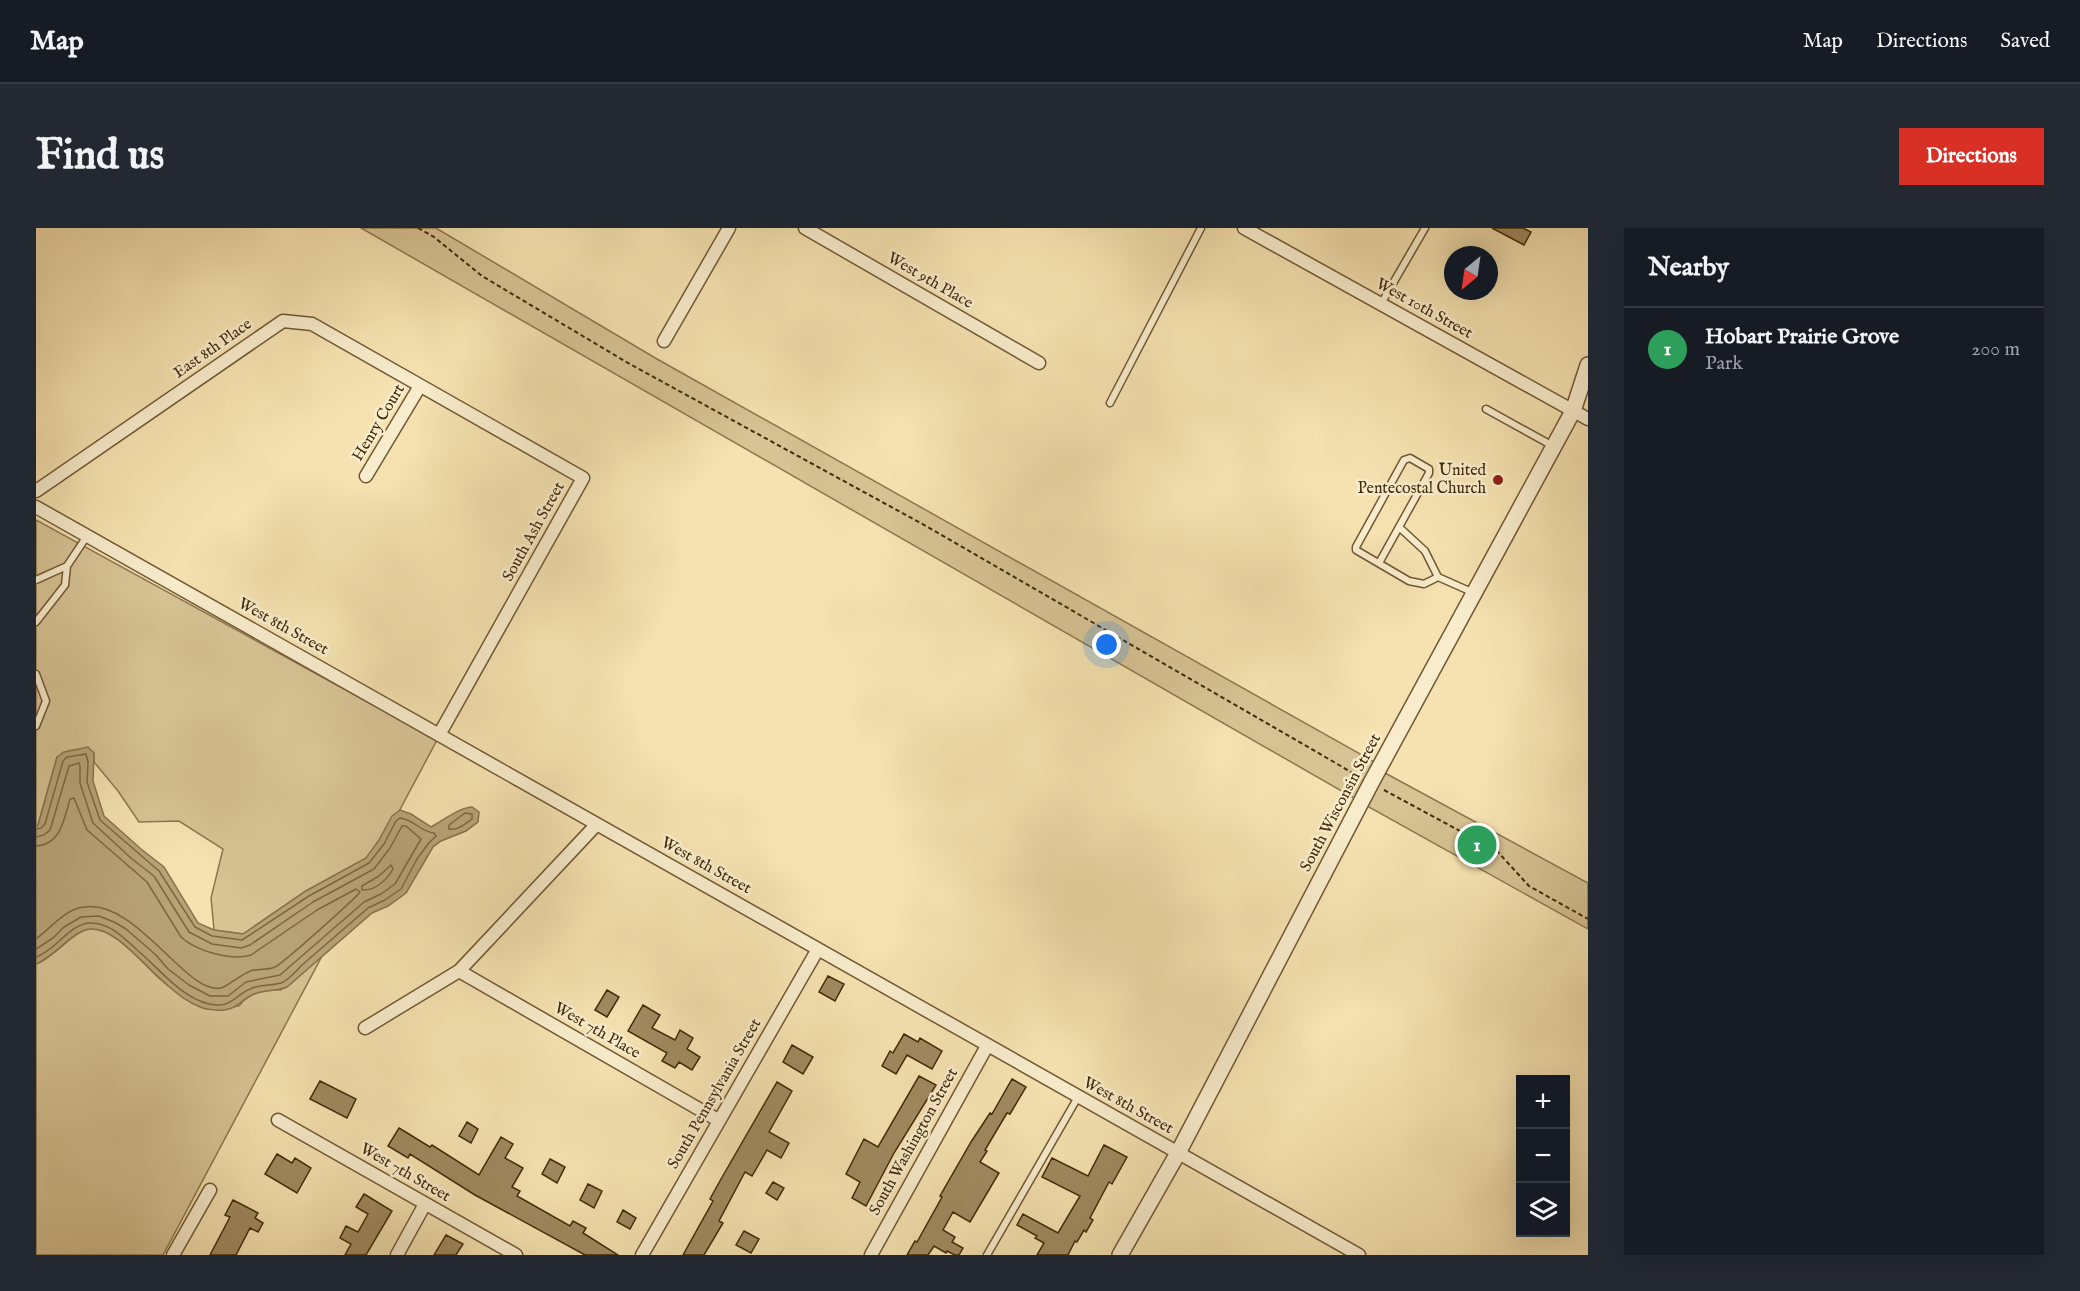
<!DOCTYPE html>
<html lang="en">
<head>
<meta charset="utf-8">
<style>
  :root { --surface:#171b24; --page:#242831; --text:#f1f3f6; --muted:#9ea1a6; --line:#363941; --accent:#d93025 }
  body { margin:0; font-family:"IM FELL English",serif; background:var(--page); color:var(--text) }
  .controls { position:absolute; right:18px; bottom:18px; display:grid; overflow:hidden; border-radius:0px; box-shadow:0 6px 24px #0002 }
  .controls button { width:54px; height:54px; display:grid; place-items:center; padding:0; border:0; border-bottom:2px solid var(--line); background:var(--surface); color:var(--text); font:30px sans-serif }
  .compass { position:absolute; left:1408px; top:18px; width:54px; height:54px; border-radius:50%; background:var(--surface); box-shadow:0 6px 24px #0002; rotate:209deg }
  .you { position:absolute; left:1071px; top:417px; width:21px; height:21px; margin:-15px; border:4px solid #fff; border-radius:50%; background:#1a73e8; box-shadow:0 0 0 9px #1a73e833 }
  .badge { display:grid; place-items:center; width:39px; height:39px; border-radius:50%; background:var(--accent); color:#fff; font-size:20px; font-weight:700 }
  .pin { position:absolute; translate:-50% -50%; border:3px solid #fff; box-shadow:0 2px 6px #0006 }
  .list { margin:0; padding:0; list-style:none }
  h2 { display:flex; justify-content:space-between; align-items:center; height:78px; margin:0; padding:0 24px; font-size:26px }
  h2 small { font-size:20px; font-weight:400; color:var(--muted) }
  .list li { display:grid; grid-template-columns:39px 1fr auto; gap:18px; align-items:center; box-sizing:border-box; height:84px; padding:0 24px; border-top:2px solid var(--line) }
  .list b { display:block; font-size:22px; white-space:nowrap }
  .list p { margin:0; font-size:20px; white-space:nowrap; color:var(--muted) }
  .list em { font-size:20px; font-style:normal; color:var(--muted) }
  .icon { flex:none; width:33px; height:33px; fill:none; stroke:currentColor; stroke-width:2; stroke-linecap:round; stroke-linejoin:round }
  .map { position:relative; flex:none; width:1552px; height:1027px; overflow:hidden; border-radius:0px }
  header { display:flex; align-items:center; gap:36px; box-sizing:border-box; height:84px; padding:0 30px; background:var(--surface); border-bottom:2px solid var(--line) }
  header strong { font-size:28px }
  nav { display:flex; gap:33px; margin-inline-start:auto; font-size:21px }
  .intro { display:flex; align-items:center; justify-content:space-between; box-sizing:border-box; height:144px; padding:0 36px }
  h1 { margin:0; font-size:42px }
  .button { padding:15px 27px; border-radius:0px; background:var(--accent); color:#fff; font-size:21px; font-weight:700 }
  main { display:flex; gap:36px; padding:0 36px }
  aside { flex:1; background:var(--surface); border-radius:0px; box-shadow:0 6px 24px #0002 }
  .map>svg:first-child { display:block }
  .green { fill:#d7c394; stroke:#8d764e; stroke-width:1.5 }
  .water { fill:#b8a377; stroke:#89734b; stroke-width:1.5 }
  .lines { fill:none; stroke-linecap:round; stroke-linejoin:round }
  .shore { stroke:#7e6640; stroke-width:1.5 }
  .building { fill:#a08a60; stroke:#432a09; stroke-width:1.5 }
  .service-casing { stroke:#705833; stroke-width:9 }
  .minor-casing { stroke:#705833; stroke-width:15 }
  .tertiary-casing { stroke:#705833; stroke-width:18 }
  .path { stroke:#432a09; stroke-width:2; stroke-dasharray:4.5 3; stroke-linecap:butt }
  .service { stroke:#f8eccc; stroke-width:6 }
  .minor { stroke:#f8eccc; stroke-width:12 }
  .tertiary { stroke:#f8eccc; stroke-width:15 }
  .poi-dot { fill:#8f2418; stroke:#f8eccc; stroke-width:2 }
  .labels { text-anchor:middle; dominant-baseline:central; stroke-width:5; stroke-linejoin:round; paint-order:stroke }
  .street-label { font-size:16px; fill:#432a09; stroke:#f8eccc }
  .poi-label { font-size:16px; fill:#432a09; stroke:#f8eccc; text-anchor:end }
</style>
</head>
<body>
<header>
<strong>Map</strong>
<nav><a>Map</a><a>Directions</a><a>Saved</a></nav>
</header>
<div class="intro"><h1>Find us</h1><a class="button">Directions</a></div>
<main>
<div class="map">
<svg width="1552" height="1027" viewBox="0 0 1552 1027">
  <rect width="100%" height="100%" fill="#f5e2b0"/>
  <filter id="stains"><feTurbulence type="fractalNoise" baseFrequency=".00333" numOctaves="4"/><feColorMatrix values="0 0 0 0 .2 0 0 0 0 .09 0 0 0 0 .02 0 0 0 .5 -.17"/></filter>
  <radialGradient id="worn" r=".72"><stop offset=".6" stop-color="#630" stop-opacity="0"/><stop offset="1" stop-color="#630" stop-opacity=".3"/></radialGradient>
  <path class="green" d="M325,0h75l221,131 721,405 -19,37z
    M0,292l401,220 -274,515h-127v-291c19,-7 38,-34 54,-35 24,-2 53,35 70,50 9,8 19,16 30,22 4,3 11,7 16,8 10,1 23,-2 33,-3 9,-13 26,-17 42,-16l69,-123 -44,24 -63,43 -29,-4 -3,-32 12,-49 -44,-28 -40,1 -21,-31 -24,-29v-9l-37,4 -19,68 -2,2z
    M1349,545l203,110v46l-221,-123z"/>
  <path class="water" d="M52,519l6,6 -1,28 11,35 37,33 23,18 34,56 16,7 29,4 63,-43 60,-33 13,-18 13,-24 8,-6 11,4 20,13c13,-7 27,-19 41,-20l7,5 -1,10 -12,9 -25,10 -8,6 -27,46 -18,13 -16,7 -85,74c-11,5 -24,2 -35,8 -11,5 -15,14 -28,15 -53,7 -95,-85 -134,-81 -17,1 -35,28 -54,35v-137l2,-2 19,-68 7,-5z"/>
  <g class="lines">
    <path class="shore" d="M429,585l7,1v5c-7,5 -15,12 -23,10v-4z
      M0,601l5,-1 4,-4 18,-63 4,-4 19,-3 2,8 -1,20 13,38 59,51 36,56 17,9 30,4 67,-44 60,-33 15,-19 12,-23 4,-3c13,1 21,14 34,15l2,3 -8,8 -11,15 -16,30 -16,11 -17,8c-22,19 -44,38 -66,57 -6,6 -13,15 -21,18 -10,3 -21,1 -31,6 -16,7 -19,20 -41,15 -29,-7 -51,-37 -73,-55 -13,-12 -27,-27 -47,-26 -19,1 -34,28 -53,34
      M0,609l8,-2 6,-5 19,-64 10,-3 1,3v17l13,40 39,36 22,17 35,56 23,12 29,4 9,-3 63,-43 61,-33 16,-21 12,-22h4l15,13 -26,45 -14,10 -17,8 -84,73 -34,7 -18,14h-18l-21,-11 -21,-16 -12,-14 -30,-26 -12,-7 -15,-6 -18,1 -17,10 -11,11 -17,11
      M0,618c25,-1 28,-27 34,-47l4,-1 13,32 60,52 34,55c15,14 50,24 70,18l66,-45 39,-21 4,3c-6,8 -78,72 -85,75 -7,3 -15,2 -22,3 -12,4 -26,17 -32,18 -35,7 -84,-89 -137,-81 -19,2 -33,21 -48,32
      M355,637l2,4c-6,11 -18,22 -31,21v-4l17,-10z"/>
  </g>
  <path class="building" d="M1456,0h31l8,4 -7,13z
    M792,748l16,8 -9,17 -16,-9z
    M571,762l12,7 -12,20 -12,-7z
    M607,777l17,10 -8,13 23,12 5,-10 13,8 -6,11 13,8 -8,13 -13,-8 -4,6 -13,-7 5,-8 -39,-22z
    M868,806l14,8 2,-4 22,13 -10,18 -25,-14 -11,19 -14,-8 8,-15 3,2z
    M756,817l21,12 -10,17 -20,-12z
    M883,848l17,9 -42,68 -28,53 -14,-8 8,-16 -14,-8 18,-35 14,8z
    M976,851l14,8 -16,27 -3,-1 -22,37 2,1 -7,11 19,11 -29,49 -17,-10 -10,18 12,7 -3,5 11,6 -4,7h-4l-8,-4 -1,2 -12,-7 -6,9h-21l8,-14 2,1 25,-45 -2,-1 31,-54 19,-29 2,1z
    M284,853l36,18 -9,19 -37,-19z
    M741,854l15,9 -23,41 20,11 -8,15 -14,-8 -15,26 -7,-4 -26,49 4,2 -19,32h-21l30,-54 -3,-2 11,-20z
    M431,894l11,7 -7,14 -12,-7z
    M363,900l31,19 2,-2 47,30 22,-38 12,7 -8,14 18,10 -11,19 8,4 -3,5 53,30 3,-5 13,7 -3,5 35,22h-33l-110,-60 -65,-41 -2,4 -20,-12z
    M1068,917l23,12 -15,27 -3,-2 -19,36 3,2 -7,12 -2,-2 -7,12 -2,-1 -7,14h-31l7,-12 -9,-5 2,-2 -20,-11 6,-11 35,19 22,-37 -38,-19 10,-19 36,18z
    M241,926l15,9 3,-5 16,10 -14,25 -32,-19z
    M514,931l15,8 -8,16 -15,-9z
    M737,954l11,6 -7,12 -11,-7z
    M552,956l14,7 -8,17 -14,-8z
    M328,966l28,17 -26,44h-21l6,-11 -11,-6 6,-12 12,6 10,-18 -12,-7z
    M197,972l25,13 -3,5 8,5 -5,9 -8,-4 -14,27h-26l20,-38 -5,-2z
    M587,982l13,8 -6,11 -13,-7z
    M708,1003l15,8 -8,14 -15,-8z
    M410,1007l17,9 -7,11h-22z"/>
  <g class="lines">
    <defs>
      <path id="service" d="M1345,76l44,-76
        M1074,175l91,-175
        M1450,181l67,37
        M1363,299l26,24 13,26 36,16
        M1343,335l50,-90v-4l-19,-11 -6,2 -48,87v3l53,31 15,3 14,-7
        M0,352l31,-14
        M0,394l29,-37 2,-19 20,-30
        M0,446l10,27 -10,25
        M951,1027l91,-158"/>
      <path id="minor" d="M769,0l234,135
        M1208,0l344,191
        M628,113l65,-113
        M330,248l54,-90
        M0,263l247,-170 29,3 271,154 -144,257
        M0,279l1323,748
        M423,743l259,149
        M329,800l94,-57 138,-147
        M242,892l238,135
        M137,1027l37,-65
        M361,1027l28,-51
        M606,1027l176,-306
        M835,1027l116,-209"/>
      <path id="tertiary" d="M1084,1027l58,-102 193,-370 202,-372 15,-46"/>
    </defs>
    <use href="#service" class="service-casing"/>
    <use href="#minor" class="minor-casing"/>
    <use href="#tertiary" class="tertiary-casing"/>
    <path class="path" d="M382,0l16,9 48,39 146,87 298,163 432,250
      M1348,562l113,61 32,35 59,33"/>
    <use href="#service" class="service"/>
    <use href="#minor" class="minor"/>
    <use href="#tertiary" class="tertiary"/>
  </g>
  <circle class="poi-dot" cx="1462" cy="252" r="6"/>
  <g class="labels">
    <g class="street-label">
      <text transform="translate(894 53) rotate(30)">West 9th Place</text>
      <text transform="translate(1388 81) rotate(29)">West 10th Street</text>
      <text transform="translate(177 121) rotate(-35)">East 8th Place</text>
      <text transform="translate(343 195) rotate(-59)">Henry Court</text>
      <text transform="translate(498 304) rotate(-61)">South Ash Street</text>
      <text transform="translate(247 399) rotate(29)">West 8th Street</text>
      <text transform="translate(1305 575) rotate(-62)">South Wisconsin Street</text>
      <text transform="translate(670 638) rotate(29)">West 8th Street</text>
      <text transform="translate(561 803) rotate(30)">West 7th Place</text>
      <text transform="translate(679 866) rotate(-60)">South Pennsylvania Street</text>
      <text transform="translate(1092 878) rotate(29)">West 8th Street</text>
      <text transform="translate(878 914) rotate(-61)">South Washington Street</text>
      <text transform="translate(369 945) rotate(30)">West 7th Street</text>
    </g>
    <g class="poi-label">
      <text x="1450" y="243">United<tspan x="1450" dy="18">Pentecostal Church</tspan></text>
    </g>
  </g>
  <rect width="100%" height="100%" filter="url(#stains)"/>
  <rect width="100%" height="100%" fill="url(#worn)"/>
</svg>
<div class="controls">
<button>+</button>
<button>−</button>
<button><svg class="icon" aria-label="layers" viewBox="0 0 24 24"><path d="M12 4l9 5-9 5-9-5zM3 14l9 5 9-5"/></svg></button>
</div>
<svg class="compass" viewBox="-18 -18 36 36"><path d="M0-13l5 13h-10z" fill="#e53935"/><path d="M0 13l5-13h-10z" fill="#9ea1a6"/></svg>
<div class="you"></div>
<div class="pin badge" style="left:1441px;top:617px;background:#2e9e5b">1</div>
</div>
<aside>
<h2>Nearby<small></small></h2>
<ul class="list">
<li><span class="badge" style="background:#2e9e5b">1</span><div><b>Hobart Prairie Grove</b><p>Park</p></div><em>200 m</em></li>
</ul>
</aside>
</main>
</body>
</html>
